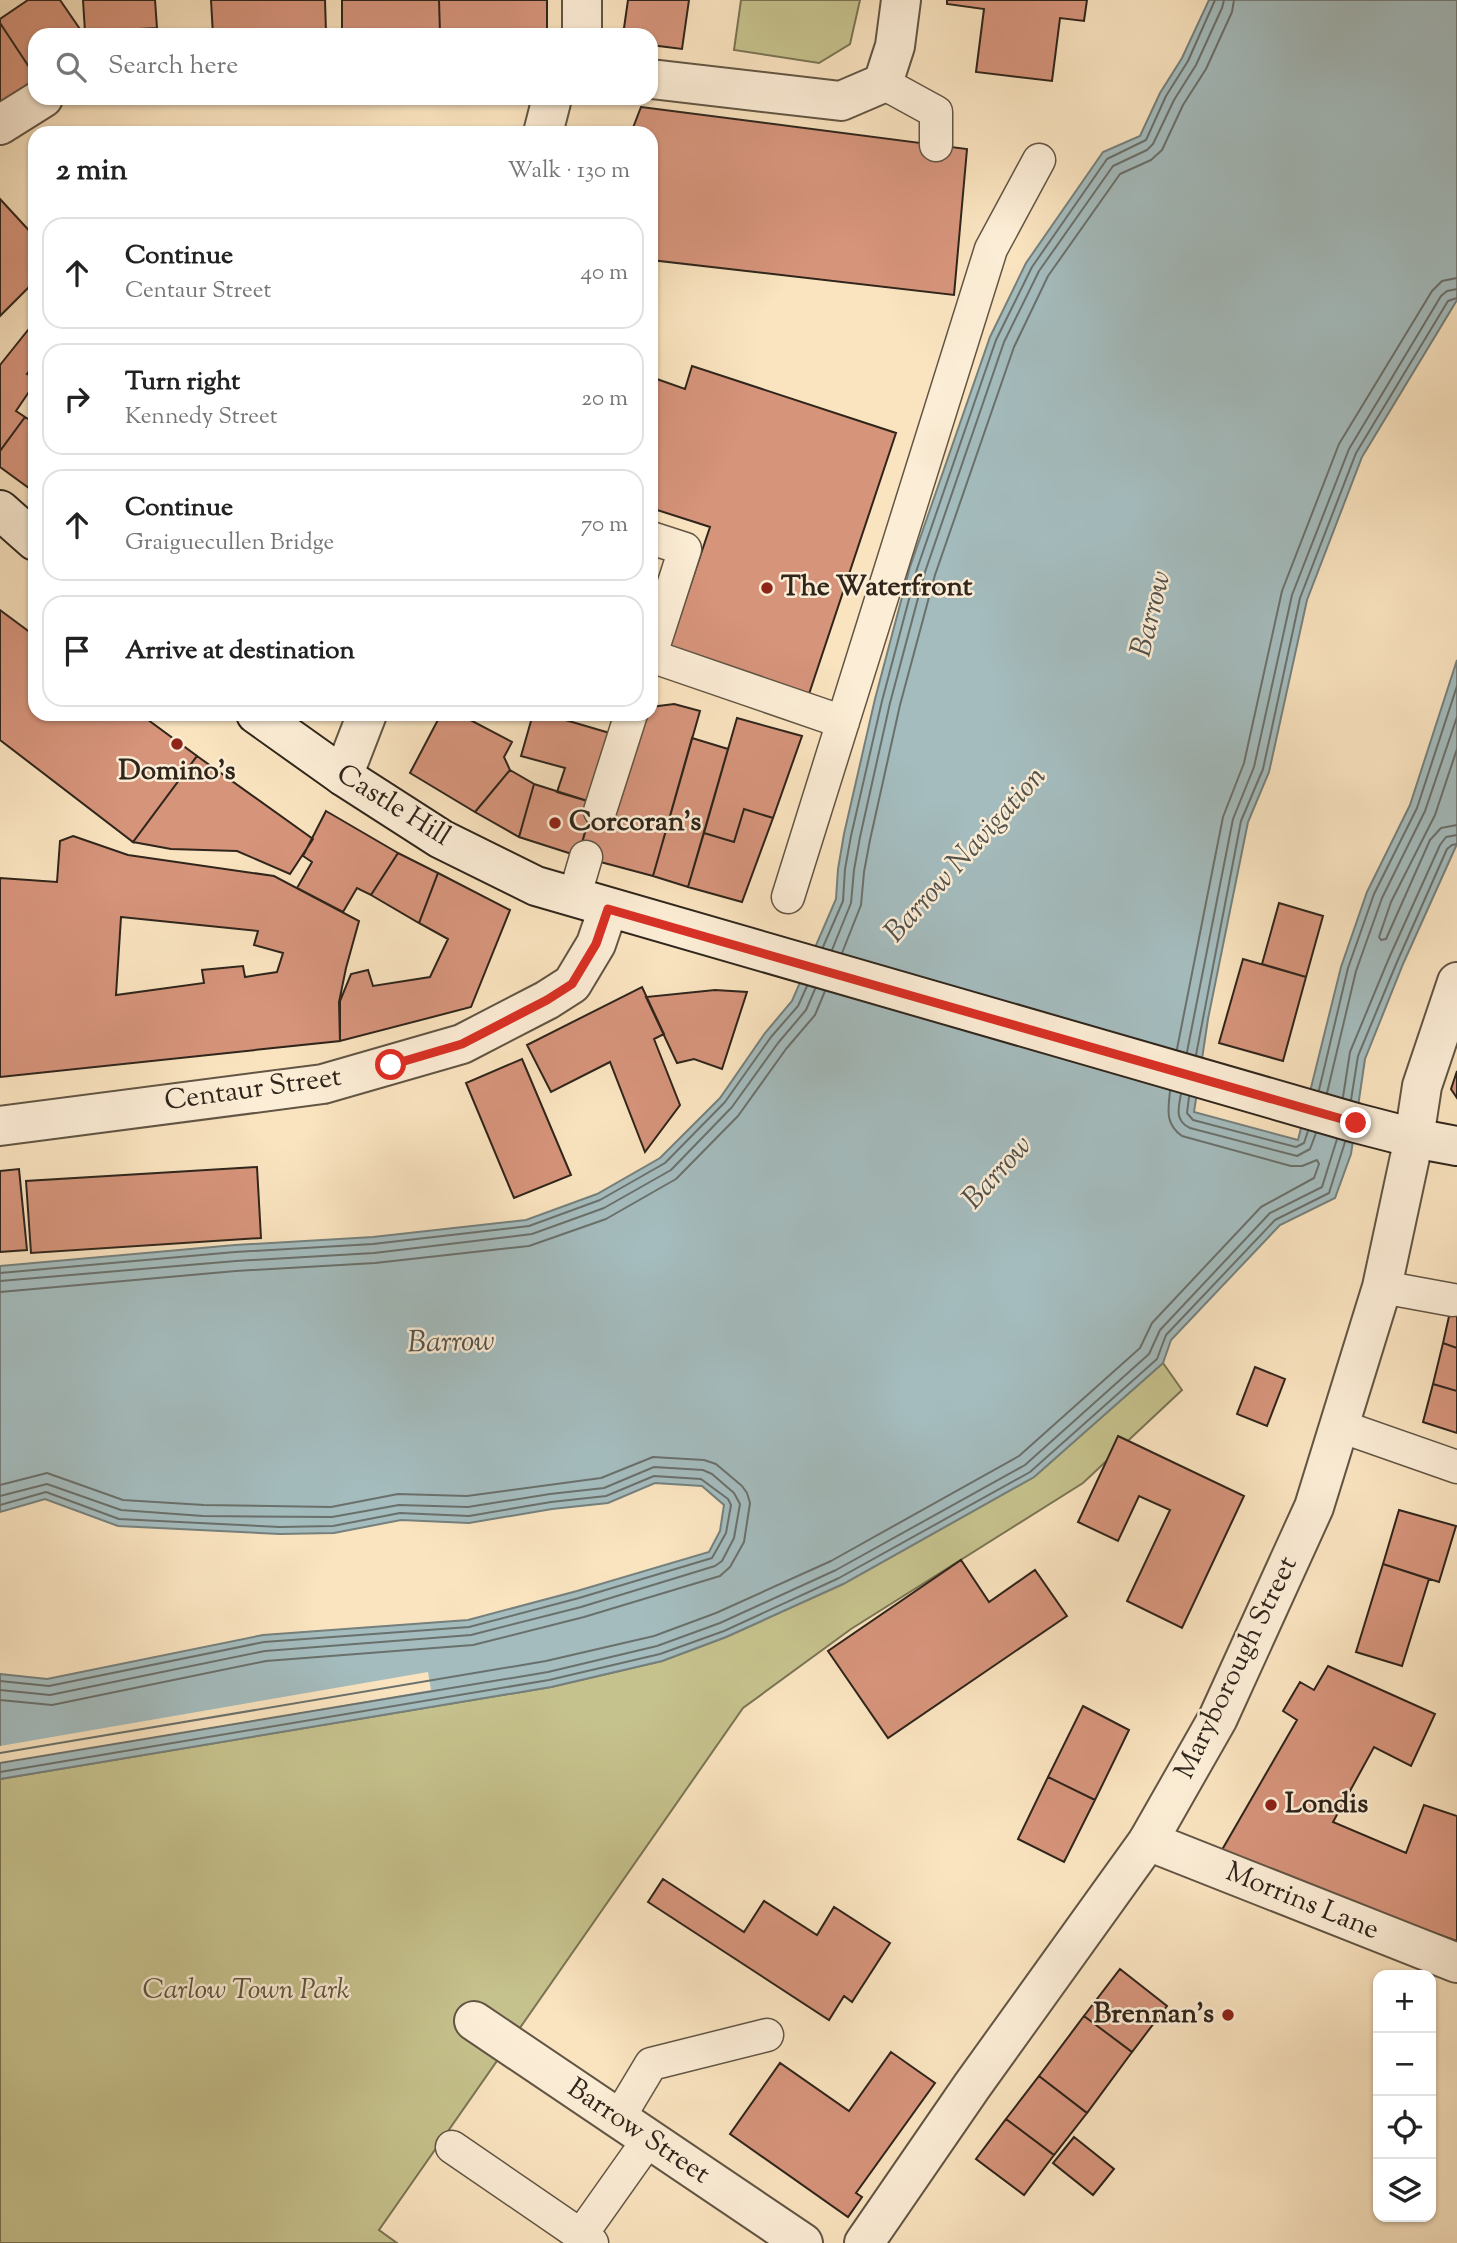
<!DOCTYPE html>
<html lang="en">
<head>
<meta charset="utf-8">
<style>
  :root { --surface:#fff; --page:#f2f2f2; --text:#222; --muted:#767676; --line:#e0e0e0 }
  body { margin:0; font-family:"Sorts Mill Goudy",serif; background:var(--page); color:var(--text) }
  .controls { position:absolute; right:21px; bottom:21px; display:grid; overflow:hidden; border-radius:14px; box-shadow:0 2px 5px #0004 }
  .controls button { width:63px; height:63px; display:grid; place-items:center; padding:0; border:0; border-bottom:2px solid var(--line); background:var(--surface); color:var(--text); font:35px sans-serif }
  .stop { position:absolute; width:21px; height:21px; margin:-16px; border:5px solid #d93025; border-radius:50%; background:#fff }
  .stop.end { background:#d93025; border-color:#fff; box-shadow:0 2px 7px #0008 }
  .list { margin:0; padding:0; list-style:none }
  h2 { display:flex; justify-content:space-between; align-items:center; height:91px; margin:0; padding:0 28px; font-size:30px }
  h2 small { font-size:23px; font-weight:400; color:var(--muted) }
  .list li { display:grid; grid-template-columns:46px 1fr auto; gap:21px; align-items:center; box-sizing:border-box; height:112px; margin:0 14px 14px; padding:0 14px; border:2px solid var(--line); border-radius:21px }
  .list b { display:block; font-size:26px; white-space:nowrap }
  .list p { margin:0; font-size:23px; white-space:nowrap; color:var(--muted) }
  .list em { font-size:23px; font-style:normal; color:var(--muted) }
  .icon { flex:none; width:38px; height:38px; fill:none; stroke:currentColor; stroke-width:2; stroke-linecap:round; stroke-linejoin:round }
  .map { position:relative; flex:none; width:1457px; height:2243px; overflow:hidden }
  .search { position:absolute; background:var(--surface); box-shadow:0 2px 5px #0004; left:28px; top:28px; width:630px; height:77px; display:flex; align-items:center; gap:18px; box-sizing:border-box; padding:0 24px; border-radius:21px; color:var(--muted); font-size:26px }
  .panel { position:absolute; background:var(--surface); box-shadow:0 2px 5px #0004; left:28px; top:126px; width:630px; height:595px; border-radius:21px }
  .map>svg:first-child { display:block }
  .green { fill:#c6c28d; stroke:#7a7454; stroke-width:2 }
  .water { fill:#a4bcbe; stroke:#75807d; stroke-width:2 }
  .pier { fill:#fae4c0 }
  .lines { fill:none; stroke-linecap:round; stroke-linejoin:round }
  .shore { stroke:#6a706c; stroke-width:2 }
  .building { fill:#d6947b; stroke:#2f251b; stroke-width:2; fill-rule:evenodd }
  .service-casing { stroke:#625544; stroke-width:35 }
  .minor-casing { stroke:#625544; stroke-width:42 }
  .tertiary-casing { stroke:#625544; stroke-width:42 }
  .secondary-casing { stroke:#2f251b; stroke-width:42 }
  .service { stroke:#fcedd6; stroke-width:32 }
  .minor { stroke:#fcedd6; stroke-width:38 }
  .tertiary { stroke:#fcedd6; stroke-width:38 }
  .secondary { stroke:#fcedd6; stroke-width:38 }
  .route { stroke:#d93025; stroke-width:9 }
  .poi-dot { fill:#8f2418; stroke:#fcedd6; stroke-width:2.5 }
  .labels { text-anchor:middle; dominant-baseline:central; stroke-width:5; stroke-linejoin:round; paint-order:stroke }
  .poi-label { font-size:28px; font-weight:bold; fill:#2f251b; stroke:#fcedd6; text-anchor:start }
  .street-label { font-size:28px; fill:#2f251b; stroke:#fcedd6 }
  .park-label { font-size:28px; font-style:italic; fill:#5c543d; stroke:#fcedd6 }
  .water-label { font-size:30px; font-style:italic; fill:#52524c; stroke:#fcedd6 }
</style>
</head>
<body>
<div class="map">
<svg width="1457" height="2243" viewBox="0 0 1457 2243">
  <rect width="100%" height="100%" fill="#fae4c0"/>
  <filter id="stains"><feTurbulence type="fractalNoise" baseFrequency=".00286" numOctaves="4"/><feColorMatrix values="0 0 0 0 .2 0 0 0 0 .09 0 0 0 0 .02 0 0 0 .5 -.17"/></filter>
  <radialGradient id="worn" r=".72"><stop offset=".6" stop-color="#630" stop-opacity="0"/><stop offset="1" stop-color="#630" stop-opacity=".3"/></radialGradient>
  <path class="green" d="M741,0h119l-10,44 -31,19 -85,-13z
    M1163,1363l19,27 -99,93 -232,146 -108,79 -364,522 18,13h-397v-464l551,-92 111,-26 64,-24 117,-53 191,-107z"/>
  <path class="water" d="M1209,0h248v300l-95,157 -55,143 -38,172 -21,50 -40,197 -14,93 104,28 43,-173 26,-75 43,-87 47,-145v184l-54,120 -38,95 -14,95 -16,44 -55,27 -109,115 -8,23 -129,114 -191,107 -117,53 -64,24 -111,26 -551,92v-105l47,5 216,-44 205,-15 109,-29 132,-39 11,-21 4,-26 -22,-19 -47,-3 -47,20 -56,6 -83,14 -68,-3 -67,13 -54,1 -162,-8 -73,-27 -45,13v-246l235,-21 138,-8 153,-17 71,-26 63,-36 60,-60 45,-65 27,-32 44,-102 2,-30 6,-35 31,-135 35,-132 80,-230 36,-74 77,-111 37,-16 20,-43 22,-35z"/>
  <path class="pier" d="M428,1672l3,18 -431,74v-18z"/>
  <g class="lines">
    <path class="shore" d="M1457,749l-22,66 -44,87 -12,35 2,3 5,-1 44,-99 11,-12 16,-3
      M823,947l20,-46 2,-32 6,-33 31,-135 35,-132 79,-229 36,-73 75,-108 39,-19 20,-44 22,-35 27,-61
      M832,950l19,-47 3,-33 6,-33 30,-134 35,-131 79,-230 35,-71 74,-105 34,-16 6,-6 21,-44 22,-35 26,-57 2,-8
      M842,953l19,-48 3,-33 6,-32 30,-135 35,-130 79,-228 34,-71 72,-102 31,-14 11,-10 21,-45 23,-36 26,-57 2,-12
      M1177,1049l46,-232 21,-54 38,-172 57,-147 93,-153 10,-10 15,-3
      M1187,1052l46,-233 21,-52 38,-172 57,-146 92,-153 6,-5 10,-2
      M1196,1055l45,-234 22,-52 37,-171 56,-145 92,-152 9,-3
      M1319,1090l29,-122 26,-74 43,-86 40,-122
      M1327,1093l29,-122 26,-73 43,-87 32,-94
      M1181,1094c-3,15 -6,27 9,34l107,28 13,-7 6,-16
      M1189,1097l-2,16 6,7 103,27 8,-4 4,-12
      M1343,1097l7,-45 39,-94 51,-113 6,-8 11,-2
      M1351,1100l7,-44 39,-94 50,-113 5,-4 5,-1
      M0,1273l235,-21 138,-8 156,-18 71,-26 65,-37 60,-61 46,-65 27,-31 9,-20
      M0,1281l236,-20 138,-8 158,-19 72,-26 67,-38 61,-63 46,-64 28,-33 9,-21
      M0,1292l236,-21 139,-8 154,-17 77,-27 70,-40 62,-63 48,-67 29,-34 10,-24
      M0,1485l47,-12 76,27 81,5 127,2 67,-13 69,2 134,-18 52,-21 51,3 12,4 26,22 5,7 3,10 -6,39 -14,25 -10,9 -136,41 -111,28 -207,16 -214,44 -52,-5
      M0,1496l47,-12 74,26 82,6 129,1 67,-12 69,2 82,-13 54,-6 50,-21 49,3 9,4 22,19 6,11 -6,34 -12,23 -7,5 -134,41 -110,28 -206,16 -215,44 -50,-5
      M0,1505l46,-13 73,27 161,8 53,-1 67,-13 69,3 82,-14 55,-6 48,-20 47,3 27,20 3,6 -5,28 -14,25 -133,40 -110,29 -205,15 -215,44 -49,-5
      M0,1753l546,-92 108,-25 62,-23 115,-52 188,-105 121,-108 12,-25 109,-116 53,-29 5,-14 -2,-4 -15,6h-11l-109,-30c-17,-12 -14,-26 -12,-45
      M0,1763l548,-91 109,-26 63,-23 116,-53 189,-105 124,-111 11,-24 110,-117 52,-26 15,-48
      M0,1772l549,-92 111,-26 64,-23 115,-53 191,-106 127,-113 9,-24 109,-115 54,-27 16,-51"/>
  </g>
  <path class="building" d="M28,0h32l24,35h-49v41l-35,-53v-4z
    M83,0h72l2,28 -72,4z
    M211,0h114l1,32 -113,3z
    M342,0h97l1,33h-98z
    M439,0h108v32l-107,1z
    M628,0h61l-7,49 -31,-4v-10h-28z
    M947,0h140l-3,21 -24,-3 -8,63 -76,-9 8,-63 -37,-5z
    M0,23l35,53v7l-35,23z
    M641,107l326,42 -13,146 -303,-35v-127h-20z
    M0,199l35,38v44l-35,35z
    M28,330l7,4v30l-8,10 8,4v5l-19,28 9,6 -25,34v-86z
    M692,366l204,67 -87,261 -140,-45 41,-122 -59,-19v-131l34,12z
    M25,417l8,5 2,-3v69l-2,3 -33,-24v-16z
    M0,610l35,26v78h105l57,42 -64,86 -133,-102z
    M674,704l26,7 -47,165 -75,-20 14,-48 46,-94h13v-7z
    M441,714h18l53,28 -8,15 6,13 -35,42 -65,-39z
    M533,714h12l68,20 -19,69 -37,-11 8,-24 -44,-12z
    M737,718l65,18 -29,82 -29,-9 -10,33 -30,-9z
    M692,738l36,11 -40,138 -35,-11z
    M197,756l116,83 -23,35 -53,-23 -66,-2 -38,-7z
    M510,770l24,14 -15,53 -44,-25z
    M534,784l60,19 -16,53 -59,-19z
    M744,809l29,9 -31,84 -54,-15 16,-54 30,9z
    M326,811l72,42 -27,42 -14,-7 -14,24 -46,-24 15,-26 -9,-6z
    M73,836l55,19 146,21 85,45 -13,47 -7,34 1,39 -340,36v-199l57,4 3,-41zM121,917l137,14 -4,14 29,8 -6,19 -32,5 -2,-11 -41,4 2,13 -88,12z
    M398,853l40,20 -19,50 -48,-28z
    M438,873l72,37 -39,97 -131,34v-40l11,-27 17,-4 5,16 57,-9 18,-38 -29,-16z
    M1279,903l44,13 -17,61 -44,-13z
    M1243,959l63,18 -23,84 -64,-18z
    M642,987l22,47 -10,5 26,66 -35,47 -35,-90 -59,30 -24,-47z
    M715,990l32,2 -25,77 -28,-10 -17,4 -31,-66z
    M522,1059l49,116 -57,23 -48,-115z
    M1457,1071v27l-6,-9z
    M257,1167l4,71 -230,15 -5,-72z
    M19,1169l8,81 -27,2v-81z
    M1454,1294l3,1v53l-14,-5z
    M1443,1343l14,5v43l-24,-7z
    M1255,1367l30,12 -18,47 -30,-12z
    M1433,1384l24,7v42l-34,-11z
    M1118,1436l126,60 -62,132 -55,-27 43,-91 -31,-14 -21,45 -40,-19z
    M1399,1510l57,16 -17,56 -56,-18z
    M961,1560l28,42 46,-32 32,46 -179,122 -60,-87z
    M1383,1564l46,15 -27,87 -46,-14z
    M1328,1666l107,48 -24,52 -37,-19 -41,75 73,31 18,-48 33,11v125l-238,-86 78,-135 -14,-9 17,-29 14,8z
    M1083,1706l46,24 -34,70 -47,-23z
    M1048,1777l47,23 -31,62 -46,-23z
    M663,1879l81,53 20,-31 53,34 17,-28 56,36 -38,59 -8,-6 -15,24 -181,-118z
    M1120,1969l47,37 -35,46 -48,-36z
    M1084,2016l48,36 -45,61 -48,-37z
    M891,2052l44,31 -79,110 6,4 -14,20 -118,-83 50,-71 69,48z
    M1039,2076l48,37 -33,42 -48,-36z
    M1006,2119l48,36 -30,40 -48,-36z
    M1074,2137l40,32 -21,26 -40,-32z"/>
  <g class="lines">
    <defs>
      <path id="service" d="M883,83l53,29v33
        M651,538l34,11 -34,105
        M651,656l192,66
        M600,811l31,-97
        M788,897l203,-648 48,-89
        M574,898l12,-41
        M1382,1287l71,13
        M1340,1426l117,41
        M618,2119l33,-55 116,-29
        M452,2147l140,96
        M581,2235l68,-96"/>
      <path id="minor" d="M582,35v-35
        M651,79l190,22 42,-18 12,-37 6,-46
        M0,125l43,-27
        M543,133l9,-35
        M343,776l24,-62
        M0,1126l323,-42 139,-40 85,-44 25,-16 24,-40 12,-35
        M1414,1138l8,-52 35,-104
        M1148,1841l309,122
        M474,2021l329,222"/>
      <path id="tertiary" d="M864,2243l108,-157 176,-245 70,-123 96,-211 68,-220 32,-149"/>
      <path id="secondary" d="M0,510l35,31
        M256,714l87,62 98,63 95,47 820,237 58,15 43,8"/>
    </defs>
    <use href="#service" class="service-casing"/>
    <use href="#minor" class="minor-casing"/>
    <use href="#tertiary" class="tertiary-casing"/>
    <use href="#secondary" class="secondary-casing"/>
    <use href="#service" class="service"/>
    <use href="#minor" class="minor"/>
    <use href="#tertiary" class="tertiary"/>
    <use href="#secondary" class="secondary"/>
  </g>
  <g class="lines">
    <path class="route" d="M391,1065l71,-21 85,-44 25,-16 24,-40 12,-35 748,214"/>
  </g>
  <g class="poi-dot">
    <circle cx="767" cy="588" r="7"/>
    <circle cx="177" cy="744" r="7"/>
    <circle cx="555" cy="823" r="7"/>
    <circle cx="1271" cy="1805" r="7"/>
    <circle cx="1228" cy="2015" r="7"/>
  </g>
  <g class="labels">
    <g class="poi-label">
      <text x="781" y="588">The Waterfront</text>
      <text x="177" y="772" text-anchor="middle">Domino's</text>
      <text x="569" y="823">Corcoran’s</text>
      <text x="1285" y="1805">Londis</text>
      <text x="1214" y="2015" text-anchor="end">Brennan’s</text>
    </g>
    <g class="street-label">
      <text transform="translate(393 806) rotate(32)">Castle Hill</text>
      <text transform="translate(253 1090) rotate(-8)">Centaur Street</text>
      <text transform="translate(1237 1668) rotate(-64)">Maryborough Street</text>
      <text transform="translate(1302 1902) rotate(22)">Morrins Lane</text>
      <text transform="translate(638 2132) rotate(34)">Barrow Street</text>
    </g>
    <g class="park-label">
      <text x="246" y="1991">Carlow Town Park</text>
    </g>
    <g class="water-label">
      <text transform="translate(1152 614) rotate(-76)">Barrow</text>
      <text transform="translate(966 855) rotate(-48)">Barrow Navigation</text>
      <text transform="translate(998 1173) rotate(-48)">Barrow</text>
      <text transform="translate(451 1343) rotate(-1)">Barrow</text>
    </g>
  </g>
  <rect width="100%" height="100%" filter="url(#stains)"/>
  <rect width="100%" height="100%" fill="url(#worn)"/>
</svg>
<div class="controls">
<button>+</button>
<button>−</button>
<button><svg class="icon" aria-label="locate" viewBox="0 0 24 24"><circle cx="12" cy="12" r="6"/><path d="M12 2v4M12 18v4M2 12h4M18 12h4"/></svg></button>
<button><svg class="icon" aria-label="layers" viewBox="0 0 24 24"><path d="M12 4l9 5-9 5-9-5zM3 14l9 5 9-5"/></svg></button>
</div>
<div class="stop" style="left:391px;top:1065px"></div>
<div class="stop end" style="left:1356px;top:1123px"></div>
<div class="search"><svg class="icon" aria-label="search" viewBox="0 0 24 24"><circle cx="10" cy="10" r="6"/><path d="M15 15l6 6"/></svg>Search here</div>
<section class="panel">
<h2>2 min<small>Walk · 130 m</small></h2>
<ul class="list">
<li><svg class="icon" aria-label="ahead" viewBox="0 0 24 24"><path d="M12 20V5M6 11l6-6 6 6"/></svg><div><b>Continue</b><p>Centaur Street</p></div><em>40 m</em></li>
<li><svg class="icon" aria-label="right" viewBox="0 0 24 24"><path d="M7 20v-9h11M14 6l5 5-5 5"/></svg><div><b>Turn right</b><p>Kennedy Street</p></div><em>20 m</em></li>
<li><svg class="icon" aria-label="ahead" viewBox="0 0 24 24"><path d="M12 20V5M6 11l6-6 6 6"/></svg><div><b>Continue</b><p>Graiguecullen Bridge</p></div><em>70 m</em></li>
<li><svg class="icon" aria-label="arrive" viewBox="0 0 24 24"><path d="M6 21V4h12l-3 4 3 4H6"/></svg><div><b>Arrive at destination</b></div></li>
</ul>
</section>
</div>
</body>
</html>
